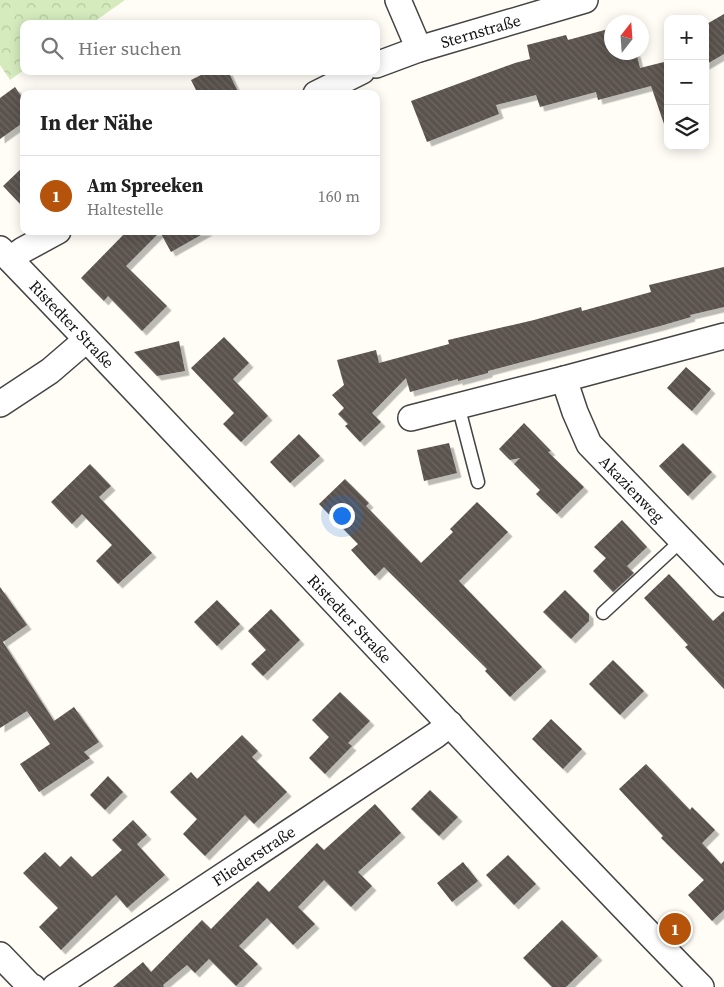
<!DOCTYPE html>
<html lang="de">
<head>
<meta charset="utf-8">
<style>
  :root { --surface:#fff; --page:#f6f6f6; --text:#222; --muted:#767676; --line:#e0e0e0; --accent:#b45309 }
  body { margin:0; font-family:"Source Serif 4",serif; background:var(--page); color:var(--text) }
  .controls { position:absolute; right:15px; top:15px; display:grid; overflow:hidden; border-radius:10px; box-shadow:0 2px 12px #0003 }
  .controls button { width:45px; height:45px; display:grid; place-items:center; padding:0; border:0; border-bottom:1px solid var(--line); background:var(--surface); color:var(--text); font:25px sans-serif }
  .compass { position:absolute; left:604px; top:15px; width:45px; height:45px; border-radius:50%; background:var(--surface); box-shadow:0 2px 12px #0003; rotate:17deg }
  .you { position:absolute; left:341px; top:515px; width:18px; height:18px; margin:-12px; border:4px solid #fff; border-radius:50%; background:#1a73e8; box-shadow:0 0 0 8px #1a73e833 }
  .badge { display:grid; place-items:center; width:32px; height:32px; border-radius:50%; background:var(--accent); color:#fff; font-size:16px; font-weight:700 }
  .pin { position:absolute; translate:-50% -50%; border:2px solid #fff; box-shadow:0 1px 5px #0006 }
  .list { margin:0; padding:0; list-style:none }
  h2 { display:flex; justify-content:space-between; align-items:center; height:65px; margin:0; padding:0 20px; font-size:21px }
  h2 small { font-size:16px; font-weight:400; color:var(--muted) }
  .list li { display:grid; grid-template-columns:32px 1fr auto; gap:15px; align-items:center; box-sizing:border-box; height:80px; padding:0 20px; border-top:1px solid var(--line) }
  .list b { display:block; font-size:19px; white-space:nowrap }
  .list p { margin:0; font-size:16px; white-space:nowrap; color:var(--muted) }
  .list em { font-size:16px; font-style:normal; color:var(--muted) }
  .icon { flex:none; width:28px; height:28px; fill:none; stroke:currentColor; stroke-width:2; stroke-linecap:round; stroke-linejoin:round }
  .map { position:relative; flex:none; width:724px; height:987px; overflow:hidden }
  .search { position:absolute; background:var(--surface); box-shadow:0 2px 12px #0003; left:20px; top:20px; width:360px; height:55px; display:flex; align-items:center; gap:12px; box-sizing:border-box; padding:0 18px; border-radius:10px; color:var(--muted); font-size:19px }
  .panel { position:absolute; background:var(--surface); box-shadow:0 2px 12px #0003; left:20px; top:90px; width:360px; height:145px; border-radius:10px }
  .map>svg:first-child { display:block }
  .park { fill:url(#park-crowns) }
  .building { fill:url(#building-back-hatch); filter:url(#shadow) }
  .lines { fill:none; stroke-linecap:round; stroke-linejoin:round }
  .service-casing { stroke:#444; stroke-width:15 }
  .minor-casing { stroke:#444; stroke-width:28 }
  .service { stroke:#fff; stroke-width:12 }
  .minor { stroke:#fff; stroke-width:25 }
  .labels { text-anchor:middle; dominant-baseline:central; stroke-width:5; stroke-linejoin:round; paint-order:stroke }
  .street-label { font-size:16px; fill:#111; stroke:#fff }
</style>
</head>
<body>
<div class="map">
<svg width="724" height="987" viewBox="0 0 724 987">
  <defs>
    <pattern id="park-crowns" width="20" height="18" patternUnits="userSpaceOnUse" patternTransform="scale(1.25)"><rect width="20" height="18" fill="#d5ebbd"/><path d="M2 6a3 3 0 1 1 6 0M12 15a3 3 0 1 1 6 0" fill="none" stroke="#b6c8a1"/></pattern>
    <pattern id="building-back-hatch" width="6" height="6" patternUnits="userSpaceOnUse" patternTransform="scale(1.25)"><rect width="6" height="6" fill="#5a524d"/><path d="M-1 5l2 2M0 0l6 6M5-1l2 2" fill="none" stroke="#6d6662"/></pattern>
    <filter id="shadow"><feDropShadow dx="4.5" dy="4.5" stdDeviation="0" flood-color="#0004"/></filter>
  </defs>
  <rect width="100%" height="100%" fill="#fffdf5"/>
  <path class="park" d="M0,0h125l-34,24h-67v46l-14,10 -10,-15z"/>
  <path class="building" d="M724,14v40l-19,11v-40z
    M612,28v24h24l4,16 28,-7v63h-4l-13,-38 -53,14 -2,-8 -56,15 -4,-12 -40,10 3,9 -72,28 -16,-41 104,-38 15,-4 -3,-14 39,-10 2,5z
    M209,71h19l11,23h-41l-7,-14z
    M15,87l9,13v22l-24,17v-41z
    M24,166v42l-21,-22z
    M127,231h81l-37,21 -11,-20 -34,34 41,40 -25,25 -34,-35 -4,5 -23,-23z
    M724,267v40l-34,8 1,2 -31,9 -172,45v2l-30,8v-2l-48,13 -4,-14 -34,35 9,9 -21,20 -15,-16 3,-2 -10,-10 6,-6 -12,-13 12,-10 -7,-25 39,-10 3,13 70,-19 -1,-4 86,-20 47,-13 1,4 69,-19 -2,-7z
    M224,337l25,26 -16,16 35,37 -27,26 -18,-18 11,-11 -43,-45z
    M179,341l6,30 -28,5 -23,-24z
    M686,367l25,22 -19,22 -25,-23z
    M524,423l27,28 -3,1 36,35 -27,27 -21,-20 4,-4 -26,-26 6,-6 -10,2 -11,-11z
    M299,434l21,22 -30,27 -20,-21z
    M449,443l8,30 -33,8 -7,-31z
    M683,443l29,29 -24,24 -29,-30z
    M90,464l21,22 -12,11 53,56 -34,31 -22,-23 16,-16 -30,-31 -10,10 -21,-22z
    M345,479l24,24 -3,3 55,57 32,-31 -3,-3 27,-27 31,30 -49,49 83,86 -32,30 -25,-26 2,-2 -103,-102 -9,9 -24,-26 7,-6 -39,-40z
    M622,520l25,27 -20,19 7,7 -21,19 -20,-21 13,-13 -12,-11z
    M669,574l44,47 11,-10v78l-39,-42 3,-2 -44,-47z
    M0,587l27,38 -24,17 51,79 20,-14 25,35 -15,10 6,6 -51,34 -19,-28 30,-20 -23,-33 -27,17z
    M565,590l24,24v7l-18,18 -28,-27z
    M217,600l23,24 -23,22 -23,-24z
    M271,609l29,31 -37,36 -12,-12 15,-14 -18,-19z
    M613,660l31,31 -24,24 -31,-31z
    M340,692l30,29 -22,22 4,3 -27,28 -16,-16 20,-21 -17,-17z
    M551,719l31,30 -19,20 -31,-30z
    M242,735l16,16 -6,6 35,35 -33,32 -9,-9 -40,41 -22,-22 14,-15 -27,-27 21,-20 6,7z
    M646,764l44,46 2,-3 23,23 -13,13 19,21 3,-3v49l-12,11 -24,-26 16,-15 -43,-42 2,-2 -44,-47z
    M108,776l15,16 -18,18 -15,-15z
    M430,790l28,27 -19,19 -28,-27z
    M375,804l26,29 -43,39 14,14 -21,21 -27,-27 -26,27 17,17 -22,21 -26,-27 -28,28 19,18 -22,22 -27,-27 -14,14 -8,-8 -24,20 1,2h-51l30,-25 8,10 51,-52 9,9 47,-48 11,11 48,-49 7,7z
    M133,820l14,15 -10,9 28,31 -38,33 -11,-13 -55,55 -22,-23 19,-19 -35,-35 22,-21 15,15 11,-11 21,21 30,-27 -10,-10z
    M508,855l28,29 -22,21 -28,-30z
    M463,862l15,19 -26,21 -15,-19z
    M562,920l36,36 -32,31h-14l-29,-29z"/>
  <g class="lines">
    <defs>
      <path id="service" d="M458,405l20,77
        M603,613l79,-73"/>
      <g id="minor">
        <path d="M398,0l21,49"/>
        <path id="s1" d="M376,65l43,-16 166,-49"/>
        <path d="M316,94l46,-23"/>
        <path id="s2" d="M0,249c236,244 464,496 701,738"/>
        <path d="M10,259l13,-9 35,-19"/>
        <path id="s3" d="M564,379l11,33 14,32 135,140"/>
        <path d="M0,404l50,-33 36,-31"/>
        <path d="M411,418l153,-39 160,-43"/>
        <path d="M0,955l30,31 3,1"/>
        <path id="s4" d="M55,987l381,-252 14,-11"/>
      </g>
    </defs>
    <use href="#service" class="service-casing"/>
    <use href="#minor" class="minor-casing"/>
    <use href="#service" class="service"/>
    <use href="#minor" class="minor"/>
  </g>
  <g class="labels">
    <g class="street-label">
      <text stroke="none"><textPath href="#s1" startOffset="110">Sternstraße</textPath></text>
      <text stroke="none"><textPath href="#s2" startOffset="104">Ristedter Straße</textPath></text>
      <text stroke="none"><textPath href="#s3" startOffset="132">Akazienweg</textPath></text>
      <text stroke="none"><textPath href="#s2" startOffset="509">Ristedter Straße</textPath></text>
      <text stroke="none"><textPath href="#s4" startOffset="238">Fliederstraße</textPath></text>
    </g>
  </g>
</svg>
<div class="controls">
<button>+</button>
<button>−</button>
<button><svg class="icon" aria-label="layers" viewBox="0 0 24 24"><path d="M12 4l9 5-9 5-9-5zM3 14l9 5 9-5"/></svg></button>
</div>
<svg class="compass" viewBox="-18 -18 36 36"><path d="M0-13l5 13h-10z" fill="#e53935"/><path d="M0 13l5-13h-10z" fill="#767676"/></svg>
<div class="you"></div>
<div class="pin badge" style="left:675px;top:929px">1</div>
<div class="search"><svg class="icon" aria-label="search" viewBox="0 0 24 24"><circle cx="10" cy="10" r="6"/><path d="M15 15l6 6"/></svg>Hier suchen</div>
<section class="panel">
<h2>In der Nähe<small></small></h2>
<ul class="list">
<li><span class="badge">1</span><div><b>Am Spreeken</b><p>Haltestelle</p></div><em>160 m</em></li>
</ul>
</section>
</div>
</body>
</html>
